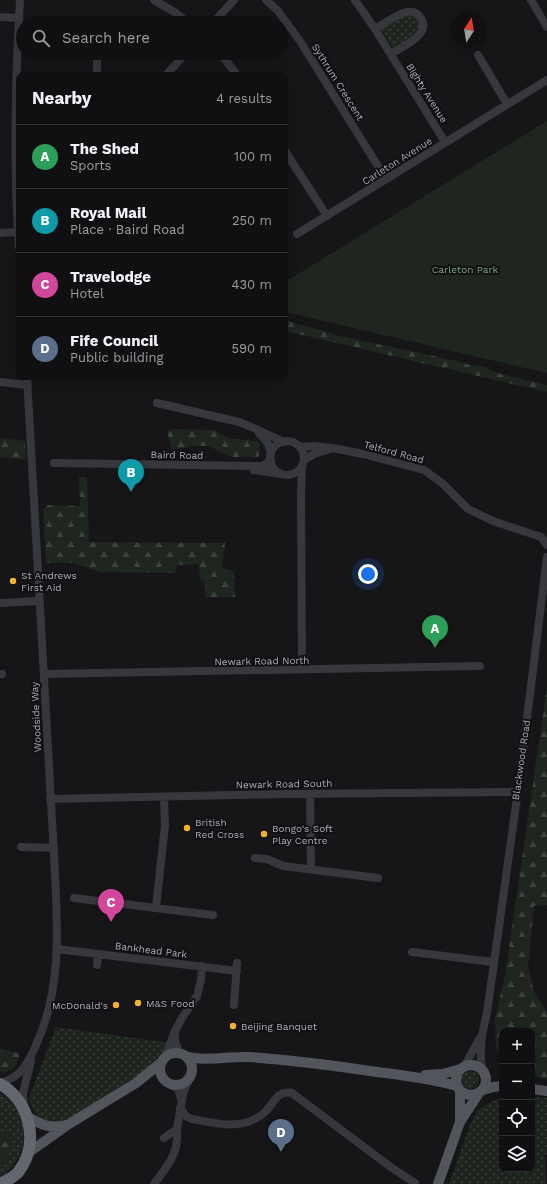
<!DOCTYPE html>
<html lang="en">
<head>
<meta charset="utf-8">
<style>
  :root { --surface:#101012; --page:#19191b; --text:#f1f3f6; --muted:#9c9d9f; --line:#303032; --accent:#f2b134 }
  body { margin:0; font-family:"Work Sans",sans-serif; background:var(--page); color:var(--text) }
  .controls { position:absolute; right:12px; bottom:12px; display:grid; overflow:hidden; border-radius:8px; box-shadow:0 4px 16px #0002 }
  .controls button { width:36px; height:36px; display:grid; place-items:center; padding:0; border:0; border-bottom:1px solid var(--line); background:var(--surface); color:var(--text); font:20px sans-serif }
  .compass { position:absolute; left:451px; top:12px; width:36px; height:36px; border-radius:50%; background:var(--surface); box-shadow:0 4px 16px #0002; rotate:12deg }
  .you { position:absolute; left:368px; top:574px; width:14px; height:14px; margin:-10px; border:3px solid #fff; border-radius:50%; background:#1a73e8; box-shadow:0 0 0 6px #1a73e833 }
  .badge { display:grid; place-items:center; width:26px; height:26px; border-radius:50%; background:var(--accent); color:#fff; font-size:13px; font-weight:700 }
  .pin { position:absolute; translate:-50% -33px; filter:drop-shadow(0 1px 2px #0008) }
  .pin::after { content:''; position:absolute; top:21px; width:14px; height:12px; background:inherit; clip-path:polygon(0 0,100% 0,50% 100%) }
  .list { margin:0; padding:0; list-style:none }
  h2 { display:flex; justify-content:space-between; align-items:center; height:52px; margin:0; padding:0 16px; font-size:17px }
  h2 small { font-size:13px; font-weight:400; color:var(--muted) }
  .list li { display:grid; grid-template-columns:26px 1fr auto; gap:12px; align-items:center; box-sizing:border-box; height:64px; padding:0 16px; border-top:1px solid var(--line) }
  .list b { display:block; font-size:15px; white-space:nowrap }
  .list p { margin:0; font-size:13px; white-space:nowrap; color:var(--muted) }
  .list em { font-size:13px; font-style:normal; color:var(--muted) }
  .icon { flex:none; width:22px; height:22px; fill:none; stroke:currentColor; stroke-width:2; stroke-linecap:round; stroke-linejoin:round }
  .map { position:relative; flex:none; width:547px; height:1184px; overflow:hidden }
  .search { position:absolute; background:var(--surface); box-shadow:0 4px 16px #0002; left:16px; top:16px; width:272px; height:44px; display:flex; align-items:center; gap:10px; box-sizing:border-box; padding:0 14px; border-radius:22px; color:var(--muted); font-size:15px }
  .panel { position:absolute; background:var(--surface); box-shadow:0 4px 16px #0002; left:16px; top:72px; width:272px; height:308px; border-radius:8px }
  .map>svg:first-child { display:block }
  .grass { fill:url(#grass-dots) }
  .forest { fill:url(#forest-firs) }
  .park { fill:#1e261f }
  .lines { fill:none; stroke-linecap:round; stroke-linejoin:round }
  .minor { stroke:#37383d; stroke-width:8 }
  .major { stroke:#53555c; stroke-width:10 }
  .highway { stroke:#63666e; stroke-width:12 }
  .poi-dot { fill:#f2b134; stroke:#111113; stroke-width:1.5 }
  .labels { text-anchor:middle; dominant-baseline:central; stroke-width:4; stroke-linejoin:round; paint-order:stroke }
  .street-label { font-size:10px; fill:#a8adb8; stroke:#111113 }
  .park-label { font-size:10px; fill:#7fa381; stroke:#111113 }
  .poi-label { font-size:10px; fill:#a8adb8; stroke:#111113; text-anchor:start }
</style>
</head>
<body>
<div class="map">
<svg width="547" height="1184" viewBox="0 0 547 1184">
  <defs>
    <pattern id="grass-dots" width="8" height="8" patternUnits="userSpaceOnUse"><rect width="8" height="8" fill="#1e261f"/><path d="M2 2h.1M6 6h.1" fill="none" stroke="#3c433d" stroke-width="1.8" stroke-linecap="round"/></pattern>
    <pattern id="forest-firs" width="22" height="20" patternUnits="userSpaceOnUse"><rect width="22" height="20" fill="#1e261f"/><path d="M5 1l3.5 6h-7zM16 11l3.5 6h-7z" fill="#3c433d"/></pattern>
  </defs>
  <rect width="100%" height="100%" fill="#161618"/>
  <path class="grass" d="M407,15c11,0 12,7 13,16l-26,19 -13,-21z
    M56,1027l107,15h5l-4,10 -18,18 -76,48c-21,9 -36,2 -41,-20z
    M461 1080a9 9 0 1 1 18 0a9 9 0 1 1-18 0Z
    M0,1093c5,3 10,7 14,12 18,23 10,58 -14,73z
    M532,1097l15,1v56l-2,1 1,29h-97l21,-59 7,-14 17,-11 8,-2v71h30z"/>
  <path class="forest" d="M285,320c17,6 34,8 50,15l118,25 17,5 15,2 12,6 50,12v7l-262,-61z
    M172,429l42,1 14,8 29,3 3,2 -1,13 -2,1h-25l-24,-11h-15l-21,4 -5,-19z
    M0,438l25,3 1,19 -26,-3z
    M79,477h8l2,65 136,1 -3,25 12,3 1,26h-30v-16l-5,-1 -1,-16 -22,1 -1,8 -77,-1 -24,-9h-29l-3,-53 5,-5 32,1z
    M547,688v217l-13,1 -6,61 6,25 13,20v67l-15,-3v-45h-30v26l-6,-9 -1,-29 10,-44z
    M0,1048l20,6 -6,14 -10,5 -4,-2z
    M6,1132l3,1c6,12 -1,25 -9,35v-34z"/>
  <path class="park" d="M547,121v252l-262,-61v-30z"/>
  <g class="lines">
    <path class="minor" d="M154,0l22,13 12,10
      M266,0l12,11 22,30 86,138
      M355,0l20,29 70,113
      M531,0l16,27
      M0,17l19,1
      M213,23l21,-23
      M375,29c10,-6 21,-14 31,-17 6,-1 11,0 14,5 13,17 -18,30 -29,37
      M220,53l17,22
      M478,55l29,49
      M97,75v-22
      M166,75l20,-22
      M285,151l42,65
      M0,233l18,-1
      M297,234l250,-154
      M19,247c-6,-83 -4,-164 1,-247
      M0,382l28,3
      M157,403l82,19 15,6 30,14
      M259,433l8,9 4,11
      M270 458a17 17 0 1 1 34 0a17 17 0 1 1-34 0Z
      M300,447l14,-1 19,2 30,6 61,16 18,13 26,26 25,12 48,16 6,8
      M304,460l10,-6 16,-5
      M54,463l208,3 5,-3 4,-3
      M254,470l26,4
      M0,603l40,-2
      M302,670l-1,-174 1,-31
      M0,674h2
      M44,674l436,-8
      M310,794l1,75
      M50,799l235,-5 232,-2
      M21,847l33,1
      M255,858l12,1 16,7 95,12
      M74,898l139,17
      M156,907l9,-82 -1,-28
      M57,949l180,22
      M412,952l81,10
      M97,965l1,-11
      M234,1005l3,-42
      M175,1035c0,8 1,12 6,19
      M165,1058l9,-25 8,-15 15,-22 4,-16 1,-14
      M464,1067l16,-29
      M482,1070c-3,-21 0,-37 5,-57l32,-230 28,-226
      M0,1083c20,-5 28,-19 36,-38 25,-54 22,-113 19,-172l-28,-496
      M170,1084l8,5 3,10
      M24,1107l-1,-14 8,-32
      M180,1108l7,9 5,2c18,3 37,9 56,3 5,-2 11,-5 16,-9 10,-8 12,-24 28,-20l100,75 23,15
      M177,1129l6,-35 6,-15
      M154,1184c14,-19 25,-30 23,-55l-13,9"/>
    <path class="major" d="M160 1069a16 16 0 1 1 32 0a16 16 0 1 1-32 0Z
      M185,1056c20,6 43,0 64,1 40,3 81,8 121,14 29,4 59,7 87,15
      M456 1080a15 15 0 1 1 30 0a15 15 0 1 1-30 0Z
      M425,1075l17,-1 19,-5
      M532,1089l15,2
      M460,1090v30
      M483,1090l10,-3 9,-1
      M27,1116c14,9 23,13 39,9
      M28,1153l41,-29 67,-41 26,-21
      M438,1184l22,-62 19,-29"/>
    <path class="highway" d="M0,1084c30,17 40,59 19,87 -4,6 -12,9 -18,13"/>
  </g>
  <g class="poi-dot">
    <circle cx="13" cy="581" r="4"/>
    <circle cx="187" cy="828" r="4"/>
    <circle cx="264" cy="834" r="4"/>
    <circle cx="138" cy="1003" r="4"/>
    <circle cx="116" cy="1005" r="4"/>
    <circle cx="233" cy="1026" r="4"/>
  </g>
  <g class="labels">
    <g class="street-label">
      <text transform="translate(338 82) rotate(58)">Sythrum Crescent</text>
      <text transform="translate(427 93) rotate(58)">Bighty Avenue</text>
      <text transform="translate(397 161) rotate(-32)">Carleton Avenue</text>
      <text transform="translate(394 452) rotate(15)">Telford Road</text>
      <text transform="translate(177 455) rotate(1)">Baird Road</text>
      <text transform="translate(262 661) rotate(-1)">Newark Road North</text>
      <text transform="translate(36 717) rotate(-93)">Woodside Way</text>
      <text transform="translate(521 760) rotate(-82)">Blackwood Road</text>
      <text transform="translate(284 784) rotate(-1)">Newark Road South</text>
      <text transform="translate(151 950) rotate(7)">Bankhead Park</text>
    </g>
    <g class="park-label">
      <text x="465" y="269">Carleton Park</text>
    </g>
    <g class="poi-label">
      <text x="21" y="575">St Andrews<tspan x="21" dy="12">First Aid</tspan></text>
      <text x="195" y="822">British<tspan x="195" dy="12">Red Cross</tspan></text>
      <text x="272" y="828">Bongo's Soft<tspan x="272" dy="12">Play Centre</tspan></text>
      <text x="146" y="1003">M&amp;S Food</text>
      <text x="108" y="1005" text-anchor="end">McDonald's</text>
      <text x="241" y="1026">Beijing Banquet</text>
    </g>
  </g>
</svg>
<div class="controls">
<button>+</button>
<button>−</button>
<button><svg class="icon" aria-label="locate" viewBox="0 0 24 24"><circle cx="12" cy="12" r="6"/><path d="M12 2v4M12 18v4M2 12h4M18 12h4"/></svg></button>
<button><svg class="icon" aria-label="layers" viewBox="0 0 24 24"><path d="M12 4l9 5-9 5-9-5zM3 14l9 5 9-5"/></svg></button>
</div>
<svg class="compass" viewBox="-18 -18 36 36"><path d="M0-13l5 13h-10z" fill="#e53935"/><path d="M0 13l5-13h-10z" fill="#9c9d9f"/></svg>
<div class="you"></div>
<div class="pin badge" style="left:435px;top:648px;background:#2e9e5b">A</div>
<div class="pin badge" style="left:131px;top:492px;background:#0f9aa8">B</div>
<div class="pin badge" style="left:111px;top:922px;background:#d1479c">C</div>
<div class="pin badge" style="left:281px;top:1152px;background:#5c6f8a">D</div>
<div class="search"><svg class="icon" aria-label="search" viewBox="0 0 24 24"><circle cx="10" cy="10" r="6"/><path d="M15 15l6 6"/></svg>Search here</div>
<section class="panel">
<h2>Nearby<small>4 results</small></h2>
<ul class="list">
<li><span class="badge" style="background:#2e9e5b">A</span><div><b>The Shed</b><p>Sports</p></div><em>100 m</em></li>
<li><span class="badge" style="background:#0f9aa8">B</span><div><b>Royal Mail</b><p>Place · Baird Road</p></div><em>250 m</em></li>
<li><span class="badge" style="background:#d1479c">C</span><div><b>Travelodge</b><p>Hotel</p></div><em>430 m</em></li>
<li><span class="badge" style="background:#5c6f8a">D</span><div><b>Fife Council</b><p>Public building</p></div><em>590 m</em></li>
</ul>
</section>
</div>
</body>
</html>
